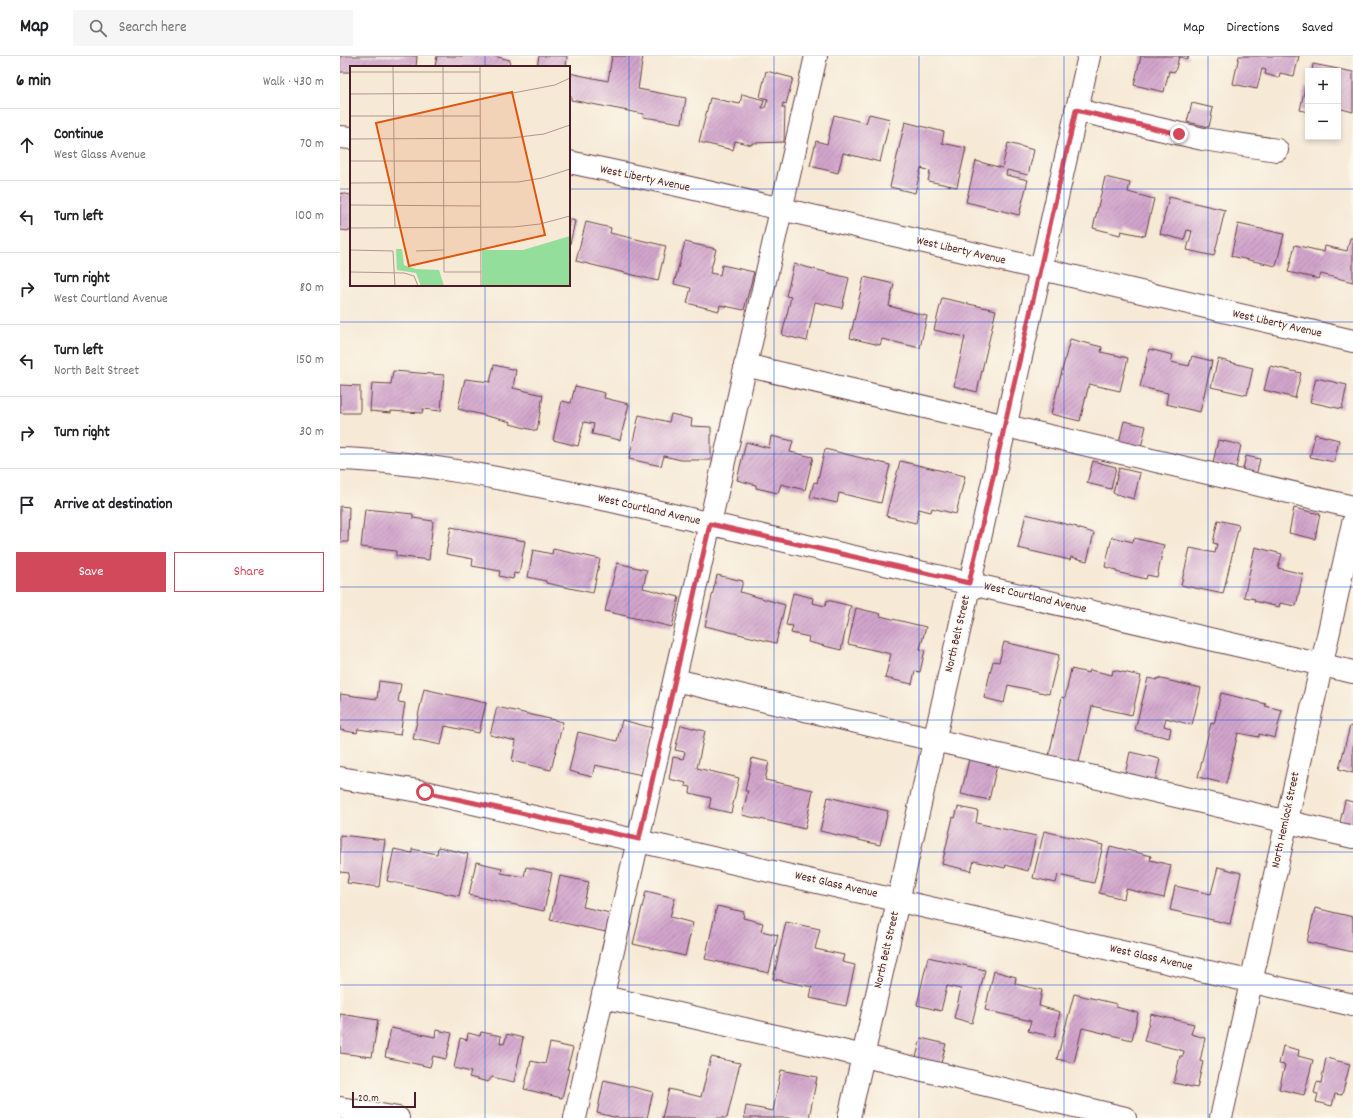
<!DOCTYPE html>
<html lang="en">
<head>
<meta charset="utf-8">
<style>
  :root { --surface:#fff; --page:#f6f6f6; --text:#202124; --muted:#757577; --line:#e0e0e0; --accent:#d1495b }
  body { margin:0; font-family:Dekko,sans-serif; background:var(--page); color:var(--text) }
  .controls { position:absolute; right:12px; top:12px; display:grid; overflow:hidden; border-radius:0px; box-shadow:0 2px 6px #0003 }
  .controls button { width:36px; height:36px; display:grid; place-items:center; padding:0; border:0; border-bottom:1px solid var(--line); background:var(--surface); color:var(--text); font:20px sans-serif }
  .scale { position:absolute; left:12px; bottom:10px; width:64px; box-sizing:border-box; padding-left:4px; border:2px solid #4a1f2b; border-top:0; font-size:11px; line-height:14px; white-space:nowrap; color:#4a1f2b; -webkit-text-stroke:3px #fbf7ec; paint-order:stroke }
  .stop { position:absolute; width:12px; height:12px; margin:-9px; border:3px solid #d1495b; border-radius:50%; background:#fff }
  .stop.end { background:#d1495b; border-color:#fff; box-shadow:0 1px 4px #0008 }
  .list { margin:0; padding:0; list-style:none }
  h2 { display:flex; justify-content:space-between; align-items:center; height:52px; margin:0; padding:0 16px; font-size:17px }
  h2 small { font-size:13px; font-weight:400; color:var(--muted) }
  .list li { display:grid; grid-template-columns:26px 1fr auto; gap:12px; align-items:center; box-sizing:border-box; height:72px; padding:0 16px; border-top:1px solid var(--line) }
  .list b { display:block; font-size:15px; white-space:nowrap }
  .list p { margin:0; font-size:13px; white-space:nowrap; color:var(--muted) }
  .list em { font-size:13px; font-style:normal; color:var(--muted) }
  .actions { display:flex; gap:8px; padding:12px 16px }
  .actions a { flex:1; padding:9px 0; border:1px solid var(--accent); border-radius:0px; text-align:center; font-size:14px; color:var(--accent) }
  .actions .main { background:var(--accent); color:#fff }
  .icon { flex:none; width:22px; height:22px; fill:none; stroke:currentColor; stroke-width:2; stroke-linecap:round; stroke-linejoin:round }
  .map { position:relative; flex:none; width:1013px; height:1062px; overflow:hidden }
  header { display:flex; align-items:center; gap:24px; box-sizing:border-box; height:56px; padding:0 20px; background:var(--surface); border-bottom:1px solid var(--line) }
  header strong { font-size:19px }
  nav { display:flex; gap:22px; margin-inline-start:auto; font-size:14px }
  .search { width:280px; height:36px; background:var(--page); display:flex; align-items:center; gap:10px; box-sizing:border-box; padding:0 14px; border-radius:0px; color:var(--muted); font-size:15px }
  main { display:flex }
  aside { flex:1; background:var(--surface) }
  .map>svg:first-child { display:block }
  .building { fill:url(#building-hatch) }
  .lines { fill:none; stroke-linecap:round; stroke-linejoin:round }
  .minor-casing { stroke:#643d44; stroke-width:24 }
  .minor { stroke:#fff; stroke-width:22 }
  .route { stroke:#d1495b; stroke-width:5 }
  .grid { fill:none; stroke:#1d4ed8; stroke-width:1; stroke-opacity:0.55 }
  .labels { text-anchor:middle; dominant-baseline:central; stroke-width:3; stroke-linejoin:round; paint-order:stroke }
  .street-label { font-size:12px; fill:#4a1f2b; stroke:#fbf7ec }
  .inset-road { fill:none; stroke:#b19891; stroke-width:1 }
  .view { fill:#e0560e; fill-opacity:0.15; stroke:#e0560e; stroke-width:2 }
  .inset-edge { fill:none; stroke:#4a1f2b; stroke-width:2 }
</style>
</head>
<body>
<header>
<strong>Map</strong>
<div class="search"><svg class="icon" aria-label="search" viewBox="0 0 24 24"><circle cx="10" cy="10" r="6"/><path d="M15 15l6 6"/></svg>Search here</div>
<nav><a>Map</a><a>Directions</a><a>Saved</a></nav>
</header>
<main>
<aside>
<h2>6 min<small>Walk · 430 m</small></h2>
<ul class="list">
<li><svg class="icon" aria-label="ahead" viewBox="0 0 24 24"><path d="M12 20V5M6 11l6-6 6 6"/></svg><div><b>Continue</b><p>West Glass Avenue</p></div><em>70 m</em></li>
<li><svg class="icon" aria-label="left" viewBox="0 0 24 24"><path d="M17 20v-9H6M10 6l-5 5 5 5"/></svg><div><b>Turn left</b></div><em>100 m</em></li>
<li><svg class="icon" aria-label="right" viewBox="0 0 24 24"><path d="M7 20v-9h11M14 6l5 5-5 5"/></svg><div><b>Turn right</b><p>West Courtland Avenue</p></div><em>80 m</em></li>
<li><svg class="icon" aria-label="left" viewBox="0 0 24 24"><path d="M17 20v-9H6M10 6l-5 5 5 5"/></svg><div><b>Turn left</b><p>North Belt Street</p></div><em>150 m</em></li>
<li><svg class="icon" aria-label="right" viewBox="0 0 24 24"><path d="M7 20v-9h11M14 6l5 5-5 5"/></svg><div><b>Turn right</b></div><em>30 m</em></li>
<li><svg class="icon" aria-label="arrive" viewBox="0 0 24 24"><path d="M6 21V4h12l-3 4 3 4H6"/></svg><div><b>Arrive at destination</b></div></li>
</ul>
<div class="actions"><a class="main">Save</a><a>Share</a></div>
</aside>
<div class="map">
<svg width="1013" height="1062" viewBox="0 0 1013 1062">
  <defs>
    <pattern id="building-hatch" width="6" height="6" patternUnits="userSpaceOnUse"><rect width="6" height="6" fill="#d2a5cc"/><path d="M-1 1l2-2M0 6l6-6M5 7l2-2" fill="none" stroke="#ac86a6"/></pattern>
  </defs>
  <rect width="100%" height="100%" fill="#fbf7ec"/>
  <filter id="ink" filterUnits="userSpaceOnUse"><feTurbulence type="fractalNoise" baseFrequency=".025" numOctaves="2"/><feDisplacementMap in="SourceGraphic" scale="8" xChannelSelector="R" yChannelSelector="G"/><feConvolveMatrix kernelMatrix="1 2 1 2 8 2 1 2 1" color-interpolation-filters="sRGB"/></filter>
  <filter id="wash" filterUnits="userSpaceOnUse"><feTurbulence type="fractalNoise" baseFrequency=".012" numOctaves="4" result="noise"/><feDisplacementMap in="SourceGraphic" scale="16" xChannelSelector="R" yChannelSelector="G"/><feGaussianBlur stdDeviation="0.9" result="paint"/><feColorMatrix in="noise" values="0 0 0 0 0 0 0 0 0 0 0 0 0 0 0 0 0 1.4 0 .05"/><feComposite in="paint" operator="in"/></filter>
  <g filter="url(#wash)">
    <rect width="100%" height="100%" fill="#f6e9d5"/>
    <g id="blocks">
      <path class="building" d="M0,0h77l-1,11h-65v5h-11z
        M97,0h57l16,4 -1,7h-74z
        M199,0h28l-1,11h-29z
        M272,0h31l-5,33 48,9 -4,25 -39,-6 1,-3 -73,-14v-4h-2v-23l39,8z
        M801,0h48l-1,3 -9,-2 -4,15 -6,-1 -5,21 -30,-7z
        M899,0h60l-5,20 -14,-3 -1,5 -14,-4 1,-4 -4,-1 -5,20 -24,-5z
        M973,8l40,8v40l-15,-4v-37h-26z
        M426,15l27,7 -7,26 -3,-1 -1,5h3l-1,34 -32,1v2l-17,-4 -2,9 -34,-8 11,-44 30,6 2,-10 22,6 -2,8h3l3,-9 -8,-2z
        M965,31l3,1v24l-8,-2z
        M852,47l21,5 -4,19 -22,-5z
        M529,58l21,5 -10,43 -37,-9 -5,20 -28,-7 6,-25 11,3 7,-29 32,8z
        M565,66l39,10 -2,11 24,5 -9,39 -29,-6 2,-10 -9,-3 -6,25 -25,-6z
        M668,87l26,7 -6,25 -21,-5 -1,5 22,5 -9,35 -53,-13 10,-41 26,7z
        M765,121l25,6 -2,9 26,7 -9,37 -24,-5 -1,4 -27,-7z
        M0,137l11,2v36l-11,-1z
        M829,141l56,13 -11,46 -27,-6 5,-19 -5,-1 -3,10 -24,-6z
        M229,163l6,2 -5,23h-1z
        M246,166l25,6 -1,5 56,13 -8,35 -82,-20z
        M898,168l46,10 -8,32 -45,-10z
        M1010,182h3v44l-32,-8 -2,5 -31,-7 7,-27 29,7 1,-6 22,5z
        M345,186l31,7 -6,24 10,2 2,-10 32,7 -10,38 -24,-5 -1,6 -32,-8 4,-15 -17,-4z
        M454,208l55,14 -7,30 -27,-6 -8,39 -25,-6 9,-38 -5,-1z
        M524,221l30,7 -5,22 38,10 -7,32 -38,-9 -2,6 -30,-7z
        M602,242l54,12 -19,82 -23,-6 11,-49 -31,-7z
        M730,283l32,8 -1,5 27,6 -8,33 -31,-7 -9,37 -29,-7z
        M809,293l24,6 -2,7 18,4 3,-10 20,5 -12,51 -34,-8 2,-11 -28,-6z
        M878,303l35,9 -6,27 -36,-8z
        M154,309l22,5 -3,18 30,7 -6,36 -27,-7 1,-2 -53,-13 7,-30 25,3z
        M930,310l31,7 -6,25 -31,-8z
        M53,315l51,4 -3,36 -18,-2 -1,4 -31,-2v2l-21,-2 2,-28 19,1z
        M976,322l31,7 -5,24 -32,-7z
        M0,329l20,1v27h-20z
        M235,330l30,7 -1,5 25,6 -9,36 -28,-6 2,-10 -10,-2 -6,24 -25,-6 9,-39 9,2z
        M331,358l21,5 -1,7 20,1v33h-30l-17,-4 -3,10 -32,-7 10,-44 30,7z
        M784,365l22,5 -6,26 -22,-5z
        M975,378l24,6 -5,22 -24,-5z
        M431,380l22,5 -3,11 23,5 -8,33 -24,-6 -3,9 -22,-5v-3l-19,-5 9,-38 23,6z
        M878,384l23,5 -5,23 -23,-5z
        M485,393l65,16 -9,38 -42,-10 -2,10 -27,-6 4,-15 3,1z
        M906,400l14,3 -5,21 -14,-3z
        M560,405l65,15 -9,38 -24,-6 -1,4 -12,-3 -3,14 -30,-7z
        M753,405l23,6 -5,22 -24,-6z
        M779,412l21,5 -6,26 -21,-6z
        M0,450l9,1 -1,35h-8z
        M954,452l26,6 -5,25 -26,-6z
        M25,453l48,5v4l20,3 -4,39 -33,-4v-5l-35,-4z
        M686,458l51,13v1l17,5 -7,28 -16,-4 -1,3 -52,-12z
        M878,464l21,5 -16,69 -42,-9 9,-37 25,5 2,-9 -4,-1z
        M111,471l74,14 -6,33 -5,-1 -1,6 -14,-3 1,-5 -28,-5 1,-7 -27,-5z
        M772,481l21,5 1,-4 30,7 -7,32 -10,-2 -1,4 -30,-7v-2l-11,-3z
        M915,491l27,7 -4,14 25,6 -7,32 -16,-3 -1,4 -25,-6 1,-2 -11,-2z
        M213,493l47,10 -7,34 -47,-10v-2l-18,-4 5,-27 19,4z
        M277,507l30,7 -4,18 36,9 -7,30 -67,-16z
        M377,519l26,6 -3,11 45,13 -9,38 -71,-17z
        M453,537l20,5 -1,5 13,3 2,-6 24,6 -10,44 -33,-8 1,-5 -18,-4 2,-7 -7,-1z
        M516,552l25,6 -1,2 46,11 -6,22 5,1 -5,22 -5,-1 -3,13 -27,-6 6,-24 -43,-10z
        M664,586l55,13 -10,39 -41,-9 -4,18 -20,-5 9,-37 6,1z
        M731,613l18,4 1,-3 22,5 1,-5 28,6 -9,39 -40,-9 -14,60 -30,-6 14,-63 3,1z
        M808,622l9,2v-2l44,10 -9,37 -26,-7 -2,8 7,2 -2,10 -34,-8z
        M39,625l22,3 -3,18 7,1 -5,32 -42,-6 -1,4 -17,-3v-36l37,5z
        M84,633l62,14 -7,30 -34,-7 -4,19 -28,-6z
        M881,637l45,11 -1,2 17,4 -7,28 -16,-4v3l-21,-4 -12,51 -28,-7 13,-54 3,1z
        M157,651l66,15 -12,48 -39,-9 4,-20 -26,-6z
        M282,664l31,8 -11,47 -47,-10 -3,12 -23,-6 9,-39 39,9z
        M341,669l24,6 -8,37 42,10 -8,35 -22,-5 2,-10 -21,-5 1,-6 -6,-1 1,-3 -17,-4 4,-22 10,2 2,-7 -10,-2z
        M1010,670l3,1v46l-14,-4z
        M790,696l30,7 -6,27 -30,-7z
        M412,702l17,4 -4,18 48,10 -8,39 -63,-14 6,-24h-3z
        M629,703l28,6 -8,35 -28,-6z
        M488,741l60,14 -8,34 -60,-14z
        M1005,744l8,2v28l-14,-3z
        M618,751l20,4 -2,12 60,13 -8,35 -22,-6 -1,3 -31,-7 -3,10 -29,-7 11,-47 2,1z
        M704,775l59,14 -9,38 -36,-8 -2,8 -23,-5z
        M0,779l45,5 -6,47 -32,-4 2,-10 -9,-1z
        M770,790l41,10 -1,4 21,5 -7,33 -38,-9 -2,10 -25,-6z
        M98,791l30,7 -9,42 -72,-15 7,-32 18,4v-4l25,5z
        M136,806l26,6 -1,5 23,4 2,-10 26,6 -8,38 -75,-16z
        M878,811l23,6 -11,51 -60,-14 5,-24 36,8z
        M220,820l29,6 -6,25 27,6 -4,19 -56,-12z
        M306,835l29,7 -5,19 23,6 -8,33 -52,-12z
        M377,850l27,6 -1,6 20,5 -2,8 17,4 -9,38 -64,-14z
        M975,852l38,9v35l-46,-10z
        M446,866l34,7 -5,20 29,6 -2,7 13,3 -9,41 -36,-8 2,-11 -39,-8z
        M588,901l57,13 -13,53 -18,-5 7,-29 -14,-3 -6,25 -24,-6z
        M654,915l22,6 -1,7 27,6 -3,16 21,6 -5,25 -27,-6 3,-10 -46,-11z
        M734,938l43,10 -1,3 22,6 -6,27 -50,-12 -8,35 -17,-4z
        M0,958l38,6 -6,37 -32,-4z
        M811,958l43,10 -3,10 14,4 -5,23 3,1 -6,26 -23,-5 6,-27h3l1,-5 -40,-10z
        M51,972l44,9 1,-7 16,3 -6,26 -13,-3 -3,11 -45,-10z
        M141,976l20,4 -1,7 4,1 3,-10 16,4 -9,44 -22,-5 -4,5 -19,-5 2,-5 -17,-4 6,-30 7,2 1,-7 12,3z
        M581,982l25,6 -6,23 -25,-6z
        M210,987l23,5 -6,21h2l-7,29 -38,-9 7,-28 14,3z
        M943,990l16,4 -1,6 15,4 -9,35 -25,-6 6,-24 -6,-1z
        M371,1001l29,6 -13,55h-65l7,-29 32,8z
        M986,1002l24,6 -8,31 -7,-1 -3,12 -16,-4 2,-8 -4,-1 3,-11 4,1z
        M441,1014l36,7 -8,41h-65l2,-12 27,5z
        M264,1024l49,12 -6,26h-29l-21,-5z"/>
    </g>
  </g>
  <g filter="url(#ink)">
    <use href="#blocks" fill-opacity="0" stroke="#643d44" stroke-width="1"/>
    <g class="lines">
      <defs>
        <path id="minor" d="M736,54l127,29 74,11
          M0,81l11,1
          M229,106l104,22 680,157
          M405,309l608,142
          M0,403c92,3 183,24 272,42l741,171
          M335,624l678,157
          M0,722l85,14 928,213
          M264,941l260,59 261,62
          M0,1052l58,10
          M235,1062l241,-1062
          M509,1062l240,-1062
          M881,1062l132,-595"/>
      </defs>
      <use href="#minor" class="minor-casing"/>
      <use href="#minor" class="minor"/>
    </g>
  </g>
  <g class="lines" filter="url(#ink)">
    <path class="route" d="M85,736l214,47 71,-315 259,59 107,-473 103,24"/>
  </g>
  <path class="grid" d="M145,0v11M289,0v1062M434,0v1062M579,0v1062M724,0v1062M868,0v1062M0,133h11M229,133h784M145,229v833M0,266h1013M0,398h1013M0,531h1013M0,664h1013M0,796h1013M0,929h1013"/>
  <g class="labels">
    <g class="street-label">
      <text transform="translate(305 123) rotate(12)">West Liberty Avenue</text>
      <text transform="translate(621 195) rotate(13)">West Liberty Avenue</text>
      <text transform="translate(937 268) rotate(13)">West Liberty Avenue</text>
      <text transform="translate(309 454) rotate(13)">West Courtland Avenue</text>
      <text transform="translate(695 542) rotate(13)">West Courtland Avenue</text>
      <text transform="translate(618 578) rotate(-77)">North Belt Street</text>
      <text transform="translate(946 764) rotate(-78)">North Hemlock Street</text>
      <text transform="translate(496 829) rotate(13)">West Glass Avenue</text>
      <text transform="translate(547 894) rotate(-77)">North Belt Street</text>
      <text transform="translate(811 902) rotate(13)">West Glass Avenue</text>
    </g>
  </g>
  <g transform="translate(10 10)">
    <rect width="220" height="220" fill="#f6e9d5"/>
    <path d="M46,183h6l2,16 12,4 23,1 5,16h-23l-5,-13 -19,-3z" fill="#93de9b"/>
    <path d="M220,170v50h-88v-36h41z" fill="#93de9b"/>
    <path class="inset-road" d="M43,0l2,162M93,0l1,206h37M130,0l1,220M0,6h130M0,28l163,-1 42,-8 15,-7M0,50h130M0,73l161,-1 33,-4 26,-9M0,95h130M0,117l168,-1 24,-4 28,-9M0,139l131,1M0,162l163,-1 27,-3 30,-8M0,184l43,1 2,35M66,185l28,-1M0,206l54,1 10,3 4,10"/>
    <path class="view" d="M162,26l33,143 -136,31 -33,-143z"/>
    <rect width="220" height="220" class="inset-edge"/>
  </g>
</svg>
<div class="controls">
<button>+</button>
<button>−</button>
</div>
<div class="scale">20 m</div>
<div class="stop" style="left:85px;top:736px"></div>
<div class="stop end" style="left:839px;top:78px"></div>
</div>
</main>
</body>
</html>
